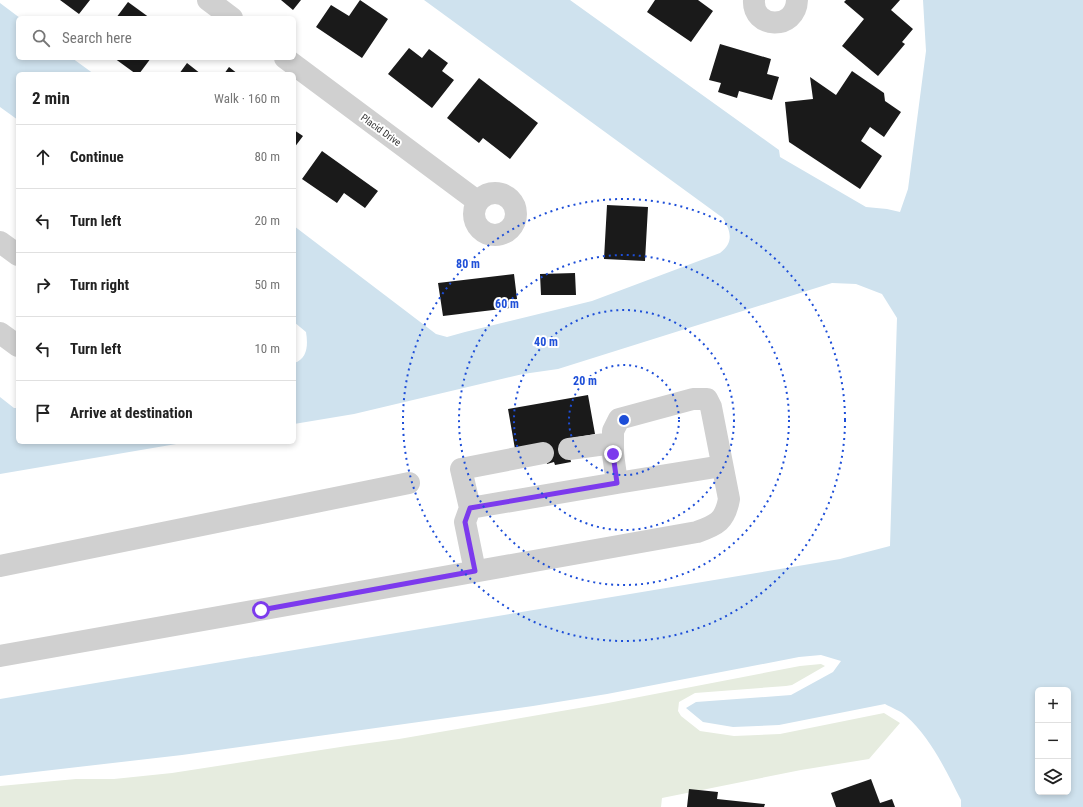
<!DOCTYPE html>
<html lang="en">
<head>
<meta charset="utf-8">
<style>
  :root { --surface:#fff; --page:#f6f6f6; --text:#222; --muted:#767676; --line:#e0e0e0 }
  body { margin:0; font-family:"Roboto Condensed",sans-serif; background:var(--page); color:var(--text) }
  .controls { position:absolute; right:12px; bottom:12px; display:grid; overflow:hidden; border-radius:6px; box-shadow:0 2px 6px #0003 }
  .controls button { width:36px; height:36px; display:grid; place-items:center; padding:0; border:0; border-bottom:1px solid var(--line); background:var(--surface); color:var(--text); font:20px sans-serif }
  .stop { position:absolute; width:12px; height:12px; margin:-9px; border:3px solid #7c3aed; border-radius:50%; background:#fff }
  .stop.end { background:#7c3aed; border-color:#fff; box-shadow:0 1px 4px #0008 }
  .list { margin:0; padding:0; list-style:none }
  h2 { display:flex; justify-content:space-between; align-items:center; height:52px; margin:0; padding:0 16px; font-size:17px }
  h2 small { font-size:13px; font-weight:400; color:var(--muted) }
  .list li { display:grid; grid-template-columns:26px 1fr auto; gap:12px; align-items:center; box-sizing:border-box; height:64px; padding:0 16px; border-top:1px solid var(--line) }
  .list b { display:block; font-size:15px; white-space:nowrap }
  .list em { font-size:13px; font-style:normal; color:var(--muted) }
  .icon { flex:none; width:22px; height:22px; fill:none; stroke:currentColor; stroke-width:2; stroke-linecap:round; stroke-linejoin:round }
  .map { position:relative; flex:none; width:1083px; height:807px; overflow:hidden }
  .search { position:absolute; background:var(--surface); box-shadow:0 2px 6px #0003; left:16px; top:16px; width:280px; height:44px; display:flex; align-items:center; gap:10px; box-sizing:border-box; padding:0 14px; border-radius:6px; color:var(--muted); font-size:15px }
  .panel { position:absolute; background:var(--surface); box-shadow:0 2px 6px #0003; left:16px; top:72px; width:280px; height:372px; border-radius:6px }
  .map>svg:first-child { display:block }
  .green { fill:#e6ecdf }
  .water { fill:#cfe2ee; fill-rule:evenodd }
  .building { fill:#1a1a1a }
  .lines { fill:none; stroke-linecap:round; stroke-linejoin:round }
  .minor { stroke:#d0d0d0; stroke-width:22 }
  .route { stroke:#7c3aed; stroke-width:5 }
  .ring { fill:none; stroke:#1d4ed8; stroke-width:2; stroke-dasharray:2 4 }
  .labels { text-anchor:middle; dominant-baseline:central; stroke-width:4; stroke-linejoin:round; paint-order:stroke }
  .street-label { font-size:10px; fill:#333; stroke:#fff }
  .centre { fill:#1d4ed8; stroke:#fff; stroke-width:2 }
  .ring-label { font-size:12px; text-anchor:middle; font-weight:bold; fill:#1d4ed8; stroke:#fff; stroke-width:4; stroke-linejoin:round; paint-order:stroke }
</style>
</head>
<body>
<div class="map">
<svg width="1083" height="807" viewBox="0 0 1083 807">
  <rect width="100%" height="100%" fill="#fff"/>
  <path class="green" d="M821,664l4,2 -33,19 -6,1 -91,7 -16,9 -1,9 3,5 19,15 34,5 46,-2 104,-21 16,10 -31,36 -68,11 -139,28 -1,9h-661v-21l76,-7h38l58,-6 175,-27 52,-7 209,-36 192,-37z"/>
  <path class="water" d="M424,0h146l209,150 1,7 86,50 21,2 13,3 8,-23 18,-138 -3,-51h160v807h-122v-7c-15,-29 -30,-62 -55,-84 -5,-5 -14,-8 -21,-12l-106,21 -46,2 -30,-5 -17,-14 10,-6 95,-7 42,-23 8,-11 -20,-6 -22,2 -192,37 -74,12 -351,49 -182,21v-77l840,-140 50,-13 7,-228 -15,-24 -26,-10 -24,-1 -274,86 -35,5 -169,40 -60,10v-61c14,-4 14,-19 12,-31l-12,-10v-96l142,108 11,3 18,-5 127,-31 128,-48c14,-11 11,-21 3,-35zM1038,690h30v102h-30z
    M0,3l20,15h-2v40h54l22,16h-76v46l-18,-13z
    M0,397l14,11h4v34h170l-188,32z"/>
  <path class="building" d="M60,0h30l-11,14z
    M281,0h20l-8,10z
    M360,0l28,19 -26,39 -46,-31 15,-22 18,11z
    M655,0h43l15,11 -22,31 -44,-30z
    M846,0h54l-9,10 22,19 -11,13 3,2 -27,32 -36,-30 22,-27 -20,-17z
    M128,2l22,16h-34z
    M720,44l51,15 -4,15 12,3 -7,23 -33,-9 -2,7 -19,-6 3,-9 -12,-3z
    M409,48l13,10 7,-9 19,14 -6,8 12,9 -22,28 -44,-34z
    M114,58h37l-12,16h-3z
    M187,63l14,11h-22z
    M229,67l9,7h-14z
    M852,71l32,22 1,8 16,11 -17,25 -14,-10 -9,14 21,15 -22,33 -71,-47 -4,-40 28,-3 -3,-22 26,18z
    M479,78l59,45 -28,36 -27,-21 -4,5 -32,-25z
    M294,130l9,6 -9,12z
    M322,151l56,40 -13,17 -21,-15 -7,10 -35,-24z
    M607,205l41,2 -3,54 -41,-2z
    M575,273l1,22h-35l-1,-21z
    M514,274l4,33 -75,9 -5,-33z
    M588,395l7,39 -29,5 5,23 -16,3 -1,-3 -7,2 -4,-20 -28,5 -7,-40z
    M871,779l9,24 12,-4 3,8h-59l-5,-14z
    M689,789l29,3 -1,7 48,5 -1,3h-77z"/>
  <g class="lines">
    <path class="minor" d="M208,0l24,18
      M754,0c-2,29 42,31 43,0
      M285,58l192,143
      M474 214a21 21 0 1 1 42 0a21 21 0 1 1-42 0Z
      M0,242l18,13
      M0,333l18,13
      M569,449l44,-6
      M617,483l105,-17
      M470,508l-9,-39 82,-16
      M0,566l409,-83
      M0,656l697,-124c20,-7 28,-11 32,-33l-18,-92 -4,-8h-14l-74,20 -6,12v23l4,29 -147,25 -5,14 10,49"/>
  </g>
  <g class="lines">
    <path class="route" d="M261,610l214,-39 -10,-49 5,-14 147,-25 -4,-29"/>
  </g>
  <g class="ring">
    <circle cx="624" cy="420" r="55"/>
    <circle cx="624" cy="420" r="110"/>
    <circle cx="624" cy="420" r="165"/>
    <circle cx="624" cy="420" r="221"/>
  </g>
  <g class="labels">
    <g class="street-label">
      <text transform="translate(381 130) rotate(36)">Placid Drive</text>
    </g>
  </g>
  <circle cx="624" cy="420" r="6" class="centre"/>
  <g class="ring-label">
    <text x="468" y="268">80 m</text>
    <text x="507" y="308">60 m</text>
    <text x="546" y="346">40 m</text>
    <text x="585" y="385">20 m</text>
  </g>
</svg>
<div class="controls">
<button>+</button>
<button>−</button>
<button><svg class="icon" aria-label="layers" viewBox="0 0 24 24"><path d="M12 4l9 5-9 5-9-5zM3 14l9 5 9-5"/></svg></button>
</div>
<div class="stop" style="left:261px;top:610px"></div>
<div class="stop end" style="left:613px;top:454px"></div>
<div class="search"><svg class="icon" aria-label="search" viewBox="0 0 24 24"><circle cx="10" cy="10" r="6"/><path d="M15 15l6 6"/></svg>Search here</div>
<section class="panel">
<h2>2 min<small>Walk · 160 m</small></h2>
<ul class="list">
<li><svg class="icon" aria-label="ahead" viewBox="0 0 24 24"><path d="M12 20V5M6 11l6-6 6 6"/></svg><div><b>Continue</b></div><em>80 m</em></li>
<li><svg class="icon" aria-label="left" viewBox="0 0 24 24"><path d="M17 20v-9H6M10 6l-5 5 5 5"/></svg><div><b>Turn left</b></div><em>20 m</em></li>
<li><svg class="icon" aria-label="right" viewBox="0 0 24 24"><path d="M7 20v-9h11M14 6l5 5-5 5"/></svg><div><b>Turn right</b></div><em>50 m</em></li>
<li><svg class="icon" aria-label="left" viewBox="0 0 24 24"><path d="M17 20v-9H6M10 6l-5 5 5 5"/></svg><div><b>Turn left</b></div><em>10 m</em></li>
<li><svg class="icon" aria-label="arrive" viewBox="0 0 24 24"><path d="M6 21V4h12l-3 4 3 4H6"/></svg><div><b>Arrive at destination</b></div></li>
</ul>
</section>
</div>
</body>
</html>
